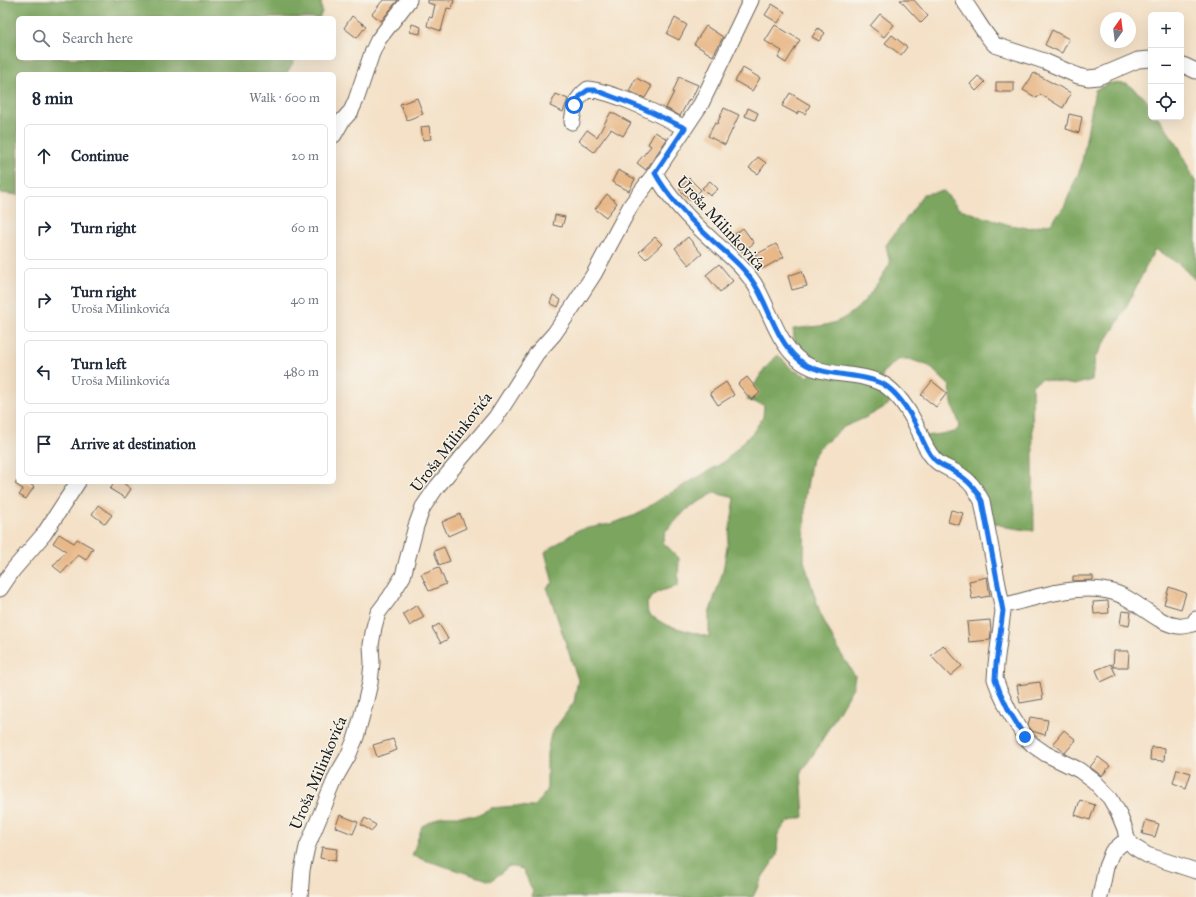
<!DOCTYPE html>
<html lang="en">
<head>
<meta charset="utf-8">
<style>
  :root { --surface:#fff; --page:#f2f2f3; --text:#1f2937; --muted:#747a83; --line:#e0e1e3 }
  body { margin:0; font-family:"IM FELL Great Primer",serif; background:var(--page); color:var(--text) }
  .controls { position:absolute; right:12px; top:12px; display:grid; overflow:hidden; border-radius:6px; box-shadow:0 4px 16px #0002 }
  .controls button { width:36px; height:36px; display:grid; place-items:center; padding:0; border:0; border-bottom:1px solid var(--line); background:var(--surface); color:var(--text); font:20px sans-serif }
  .compass { position:absolute; left:1100px; top:12px; width:36px; height:36px; border-radius:50%; background:var(--surface); box-shadow:0 4px 16px #0002; rotate:14deg }
  .stop { position:absolute; width:12px; height:12px; margin:-9px; border:3px solid #1a73e8; border-radius:50%; background:#fff }
  .stop.end { background:#1a73e8; border-color:#fff; box-shadow:0 1px 4px #0008 }
  .list { margin:0; padding:0; list-style:none }
  h2 { display:flex; justify-content:space-between; align-items:center; height:52px; margin:0; padding:0 16px; font-size:17px }
  h2 small { font-size:13px; font-weight:400; color:var(--muted) }
  .list li { display:grid; grid-template-columns:26px 1fr auto; gap:12px; align-items:center; box-sizing:border-box; height:64px; margin:0 8px 8px; padding:0 8px; border:1px solid var(--line); border-radius:6px }
  .list b { display:block; font-size:15px; white-space:nowrap }
  .list p { margin:0; font-size:13px; white-space:nowrap; color:var(--muted) }
  .list em { font-size:13px; font-style:normal; color:var(--muted) }
  .icon { flex:none; width:22px; height:22px; fill:none; stroke:currentColor; stroke-width:2; stroke-linecap:round; stroke-linejoin:round }
  .map { position:relative; flex:none; width:1196px; height:897px; overflow:hidden }
  .search { position:absolute; background:var(--surface); box-shadow:0 4px 16px #0002; left:16px; top:16px; width:320px; height:44px; display:flex; align-items:center; gap:10px; box-sizing:border-box; padding:0 14px; border-radius:6px; color:var(--muted); font-size:15px }
  .panel { position:absolute; background:var(--surface); box-shadow:0 4px 16px #0002; left:16px; top:72px; width:320px; height:412px; border-radius:6px }
  .map>svg:first-child { display:block }
  .forest { fill:#7ba65f; stroke:#4c613e; fill-rule:evenodd }
  .building { fill:#e8b888 }
  .lines { fill:none; stroke-linecap:round; stroke-linejoin:round }
  .minor-casing { stroke:#686158; stroke-width:17 }
  .minor { stroke:#fff; stroke-width:15 }
  .route { stroke:#1a73e8; stroke-width:5 }
  .labels { text-anchor:middle; dominant-baseline:central; stroke-width:3; stroke-linejoin:round; paint-order:stroke }
  .street-label { font-size:16px; fill:#1c1c1c; stroke:#f7f3e8 }
</style>
</head>
<body>
<div class="map">
<svg width="1196" height="897" viewBox="0 0 1196 897">
  <rect width="100%" height="100%" fill="#f7f3e8"/>
  <filter id="ink" filterUnits="userSpaceOnUse"><feTurbulence type="fractalNoise" baseFrequency=".025" numOctaves="2"/><feDisplacementMap in="SourceGraphic" scale="8" xChannelSelector="R" yChannelSelector="G"/><feConvolveMatrix kernelMatrix="1 2 1 2 8 2 1 2 1" color-interpolation-filters="sRGB"/></filter>
  <filter id="wash" filterUnits="userSpaceOnUse"><feTurbulence type="fractalNoise" baseFrequency=".012" numOctaves="4" result="noise"/><feDisplacementMap in="SourceGraphic" scale="16" xChannelSelector="R" yChannelSelector="G"/><feGaussianBlur stdDeviation="0.9" result="paint"/><feColorMatrix in="noise" values="0 0 0 0 0 0 0 0 0 0 0 0 0 0 0 0 0 1.4 0 .05"/><feComposite in="paint" operator="in"/></filter>
  <g filter="url(#wash)">
    <rect width="100%" height="100%" fill="#f4e1c7"/>
    <path class="forest" d="M0,0h321l1,12 -3,6h-301v40h278l-10,16h-268v121l-18,-2z
      M1110,83l17,1 17,13 7,10v10h7l21,30 17,37v97l-17,-17 -24,-15 -35,70 -25,39 -3,22 -18,5 -32,-6 -10,6 2,146 -28,-4 -20,-7 -11,-29 -56,-54 36,-5 5,-6 -8,-23 -2,-17 -21,-20 -20,-7 -11,1 -15,12 -1,7 13,10 -7,16 -21,12 -23,10 -24,20 -8,11 -4,23 -3,19 -1,61 16,52 18,36 17,27 -2,11 -38,65 -14,20 3,45 -17,5 -9,12 -1,22 -14,20 -10,21h-221l1,-5 -10,-23 -14,-3 -18,15 -79,-25 10,-30 20,-10h33l16,-8 23,-2 19,1 14,-16v-38l4,-19 23,-32 4,-22 -31,-93 6,-4 -8,-31 33,-22 32,-6 26,-9 26,-17 62,-36 30,-31 9,-14 1,-12 -17,-5c8,-17 16,-32 31,-45l15,15 16,7 5,-12 -19,-20 -2,-16c12,-2 26,-2 37,-5 30,-9 44,-36 60,-60l-4,-19c12,-17 27,-33 37,-51l21,-3 14,17 22,8 30,9 18,3 23,-5 13,-16 17,-40 14,-77zM714,493l21,5 -12,73 -14,43v23l-43,-12 -18,-11 -1,-11 10,-11 21,-6 1,-28 -16,-16 2,-10 22,-23z"/>
    <g id="blocks">
      <path class="building" d="M383,0h15l-17,21 -9,-7z
        M428,0h26l-2,9 -5,-1 -6,23 -14,-5 2,-9 3,1 3,-13 -7,-2z
        M900,0h14l14,16 -7,7z
        M772,4l13,8 -7,11 -13,-8z
        M880,14l14,11 -10,12 -14,-11z
        M352,16l14,10 -9,12 -13,-10z
        M675,18l12,7 -8,15 -12,-6z
        M412,24l9,3 -1,7 -10,-2z
        M775,25l25,15 -14,23 -8,-5 4,-7 -17,-10z
        M706,26l17,11 -10,19 -19,-12z
        M818,28l7,5 -6,8 -7,-4z
        M1052,30l17,9 -7,14 -17,-8z
        M892,35l15,12 -6,8 -16,-12z
        M743,68l17,10 -8,13 -17,-10z
        M1034,73l37,20 -8,15 -23,-14 -3,4 -14,-8z
        M978,76l7,6 -9,9 -6,-7z
        M679,77l19,8 -7,15 -2,-1 -9,17 -14,-8 8,-16h-1z
        M636,78l16,8 -7,12 -16,-7z
        M996,82h18v10h-18z
        M790,93l20,12 -5,9 -6,-3 -2,3 -15,-8z
        M556,94l12,5 -5,13 -13,-6z
        M417,98l6,16 -16,6 -7,-16z
        M724,108l15,7 -14,30 -17,-9 7,-13 2,1z
        M748,108l10,5 -3,7 -10,-4z
        M611,112l20,11 -8,13 -12,-7 -17,23 -15,-11 8,-11 10,7z
        M1069,114l13,3 -3,16 -13,-4z
        M429,126l2,13 -8,1 -2,-13z
        M655,132l12,7 -21,31 -9,-7 14,-17 -3,-2z
        M758,157l8,6 -8,11 -9,-6z
        M618,170l17,9 -6,12 -17,-9z
        M689,178l12,12 -11,10 -11,-11z
        M710,181l8,8 -8,7 -8,-8z
        M607,194l10,9 -11,14 -11,-8z
        M555,215l10,2 -3,10 -9,-2z
        M743,228l11,15 -12,9 -11,-15z
        M655,237l7,7 -16,15 -7,-7z
        M688,237l14,17 -13,11 -14,-17z
        M776,244l8,13 -22,12 -7,-14z
        M719,264l14,17 -13,11 -14,-17z
        M802,271l5,15 -15,4 -4,-14z
        M553,295l8,5 -3,7 -8,-4z
        M747,377l13,16 -9,7 -13,-16z
        M932,381l15,12 -11,14 -15,-12z
        M726,382l8,13 -16,10 -8,-12z
        M18,479v3h9l7,5 -8,12 -7,-4 4,-6 -8,-5z
        M115,482h7l9,7 -6,9 -15,-9z
        M98,505l14,10 -7,9 -13,-10z
        M951,510l12,3 -4,12 -11,-3z
        M460,514l6,14 -18,8 -6,-14z
        M59,534l15,9 3,-4 16,9 -7,12 -8,-5 -16,18 -9,-7 13,-15 -13,-8z
        M444,547l6,14 -11,4 -5,-14z
        M439,567l7,17 -17,7 -8,-17z
        M1073,576h20v4l-20,1z
        M987,577l3,19 -18,3 -3,-18z
        M1169,587l17,6 -5,16 -17,-5z
        M1108,601l1,12 -15,1 -1,-12z
        M417,605l7,12 -14,9 -7,-12z
        M1122,611l9,1 -2,14 -9,-2z
        M990,620l1,12 -1,8 -21,2 -2,-20z
        M439,624l9,15 -7,4 -9,-15z
        M943,645l19,21 -12,10 -19,-20z
        M1114,651h15l-1,16h-15z
        M1111,664l5,11 -15,7 -5,-12z
        M1040,682l3,17 -23,4 -3,-18z
        M1030,717l18,3 -3,15 -13,-4 -4,-6z
        M1064,730l12,10 -11,13 -12,-10z
        M393,739l4,11 -20,7 -4,-12z
        M1151,747l14,1 -1,13 -14,-1z
        M1098,757l12,9 -8,10 -12,-9z
        M1177,769l14,4 -5,15 -13,-5z
        M1080,800l15,5 -5,15 -15,-5z
        M340,815l18,7 -5,12 -18,-7z
        M365,818l11,7 -4,6 -11,-6z
        M1146,820l13,4 -4,13 -13,-3z
        M322,847l15,2 -2,12 -15,-3z"/>
    </g>
  </g>
  <g filter="url(#ink)">
    <use href="#blocks" fill-opacity="0" stroke="#686158" stroke-width="1"/>
    <g class="lines">
      <defs>
        <path id="minor" d="M963,0c11,14 20,33 32,45l49,16 34,15 10,2 10,-1 40,-17 13,-1
          M1181,64l15,7
          M572,122c2,-15 3,-23 16,-33 31,4 69,25 97,39
          M334,135l8,-14 9,-10 5,-11 16,-47 6,-13 31,-40
          M655,173c14,26 37,49 59,69 16,14 34,29 44,48 12,22 20,51 39,68 22,21 61,12 86,26 17,10 28,30 36,47 4,11 8,21 16,29 8,8 20,10 28,17 9,6 14,15 19,24l21,110 -7,53 -1,15 5,13 9,19 16,26 8,8 13,9 33,16 15,11 16,17 8,14 7,17 2,10 7,8 13,8 49,16
          M0,589l13,-19 31,-36 34,-52
          M1002,606c32,-8 72,-22 106,-15 25,4 48,33 70,35 5,1 10,-1 15,-2l3,-5
          M300,897l2,-27 5,-23 30,-72 11,-19 8,-19 9,-33 5,-21 2,-20 -1,-18 3,-18 4,-14 12,-16 13,-21 13,-50 7,-19 13,-19 60,-71 41,-64 17,-19 18,-26 22,-34 37,-69 24,-32 46,-69 50,-104
          M1100,897l6,-30 6,-15 15,-13"/>
      </defs>
      <use href="#minor" class="minor-casing"/>
      <use href="#minor" class="minor"/>
    </g>
  </g>
  <g class="lines" filter="url(#ink)">
    <path class="route" d="M574,105l7,-10 7,-5h7l47,18 43,20 -30,45c14,26 37,49 59,69 16,14 34,29 44,48 12,22 20,51 39,68 22,21 61,13 86,26 17,10 28,30 36,47 4,11 8,21 16,29 4,4 10,7 15,9 15,9 24,16 32,32l21,110 -7,53 -1,15 5,13 9,19 16,26"/>
  </g>
  <g class="labels">
    <g class="street-label">
      <text transform="translate(721 223) rotate(47)">Uroša Milinkovića</text>
      <text transform="translate(451 442) rotate(-52)">Uroša Milinkovića</text>
      <text transform="translate(318 773) rotate(-67)">Uroša Milinkovića</text>
    </g>
  </g>
</svg>
<div class="controls">
<button>+</button>
<button>−</button>
<button><svg class="icon" aria-label="locate" viewBox="0 0 24 24"><circle cx="12" cy="12" r="6"/><path d="M12 2v4M12 18v4M2 12h4M18 12h4"/></svg></button>
</div>
<svg class="compass" viewBox="-18 -18 36 36"><path d="M0-13l5 13h-10z" fill="#e53935"/><path d="M0 13l5-13h-10z" fill="#747a83"/></svg>
<div class="stop" style="left:574px;top:105px"></div>
<div class="stop end" style="left:1025px;top:737px"></div>
<div class="search"><svg class="icon" aria-label="search" viewBox="0 0 24 24"><circle cx="10" cy="10" r="6"/><path d="M15 15l6 6"/></svg>Search here</div>
<section class="panel">
<h2>8 min<small>Walk · 600 m</small></h2>
<ul class="list">
<li><svg class="icon" aria-label="ahead" viewBox="0 0 24 24"><path d="M12 20V5M6 11l6-6 6 6"/></svg><div><b>Continue</b></div><em>20 m</em></li>
<li><svg class="icon" aria-label="right" viewBox="0 0 24 24"><path d="M7 20v-9h11M14 6l5 5-5 5"/></svg><div><b>Turn right</b></div><em>60 m</em></li>
<li><svg class="icon" aria-label="right" viewBox="0 0 24 24"><path d="M7 20v-9h11M14 6l5 5-5 5"/></svg><div><b>Turn right</b><p>Uroša Milinkovića</p></div><em>40 m</em></li>
<li><svg class="icon" aria-label="left" viewBox="0 0 24 24"><path d="M17 20v-9H6M10 6l-5 5 5 5"/></svg><div><b>Turn left</b><p>Uroša Milinkovića</p></div><em>480 m</em></li>
<li><svg class="icon" aria-label="arrive" viewBox="0 0 24 24"><path d="M6 21V4h12l-3 4 3 4H6"/></svg><div><b>Arrive at destination</b></div></li>
</ul>
</section>
</div>
</body>
</html>
